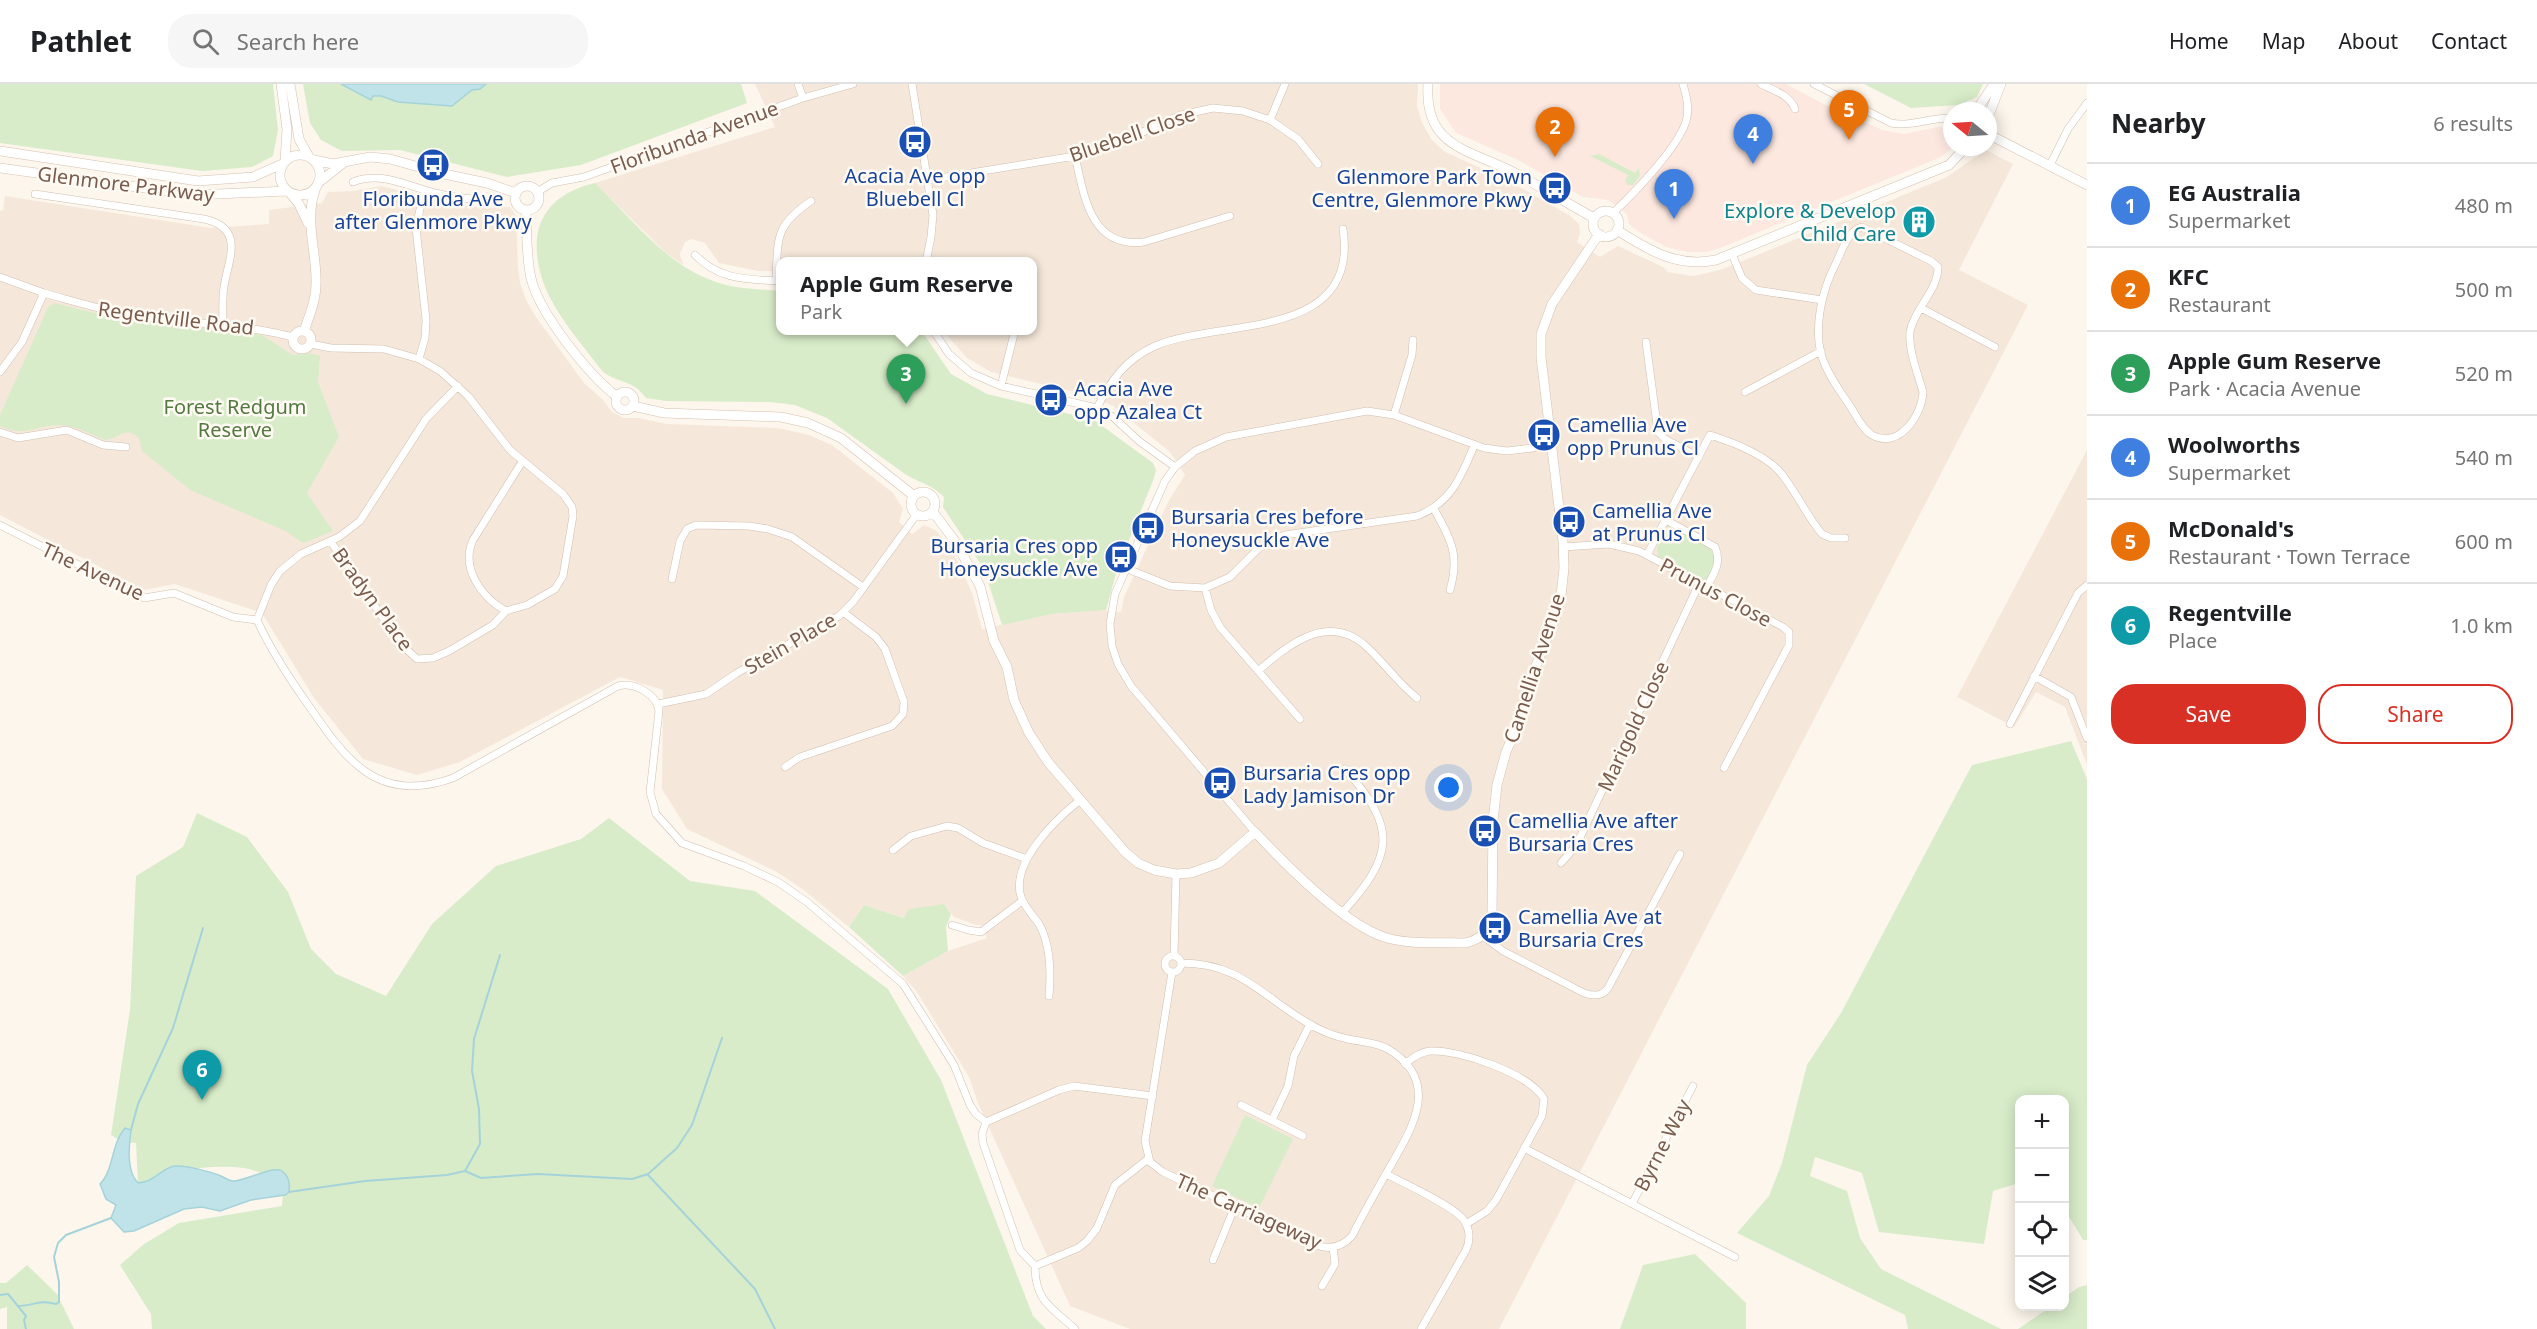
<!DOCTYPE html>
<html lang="en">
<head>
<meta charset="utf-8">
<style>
  :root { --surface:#fff; --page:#f6f6f6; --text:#202124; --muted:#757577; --line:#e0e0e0; --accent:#d93025 }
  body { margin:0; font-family:"Noto Sans",sans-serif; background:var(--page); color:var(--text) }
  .controls { position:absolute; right:18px; bottom:18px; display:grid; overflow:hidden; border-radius:12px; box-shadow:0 3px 15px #0003 }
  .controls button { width:54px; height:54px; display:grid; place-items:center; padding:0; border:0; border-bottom:2px solid var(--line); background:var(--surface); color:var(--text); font:30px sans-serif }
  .compass { position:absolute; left:1943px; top:18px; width:54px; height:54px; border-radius:50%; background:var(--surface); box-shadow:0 3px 15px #0003; rotate:288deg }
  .you { position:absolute; left:1449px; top:704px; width:21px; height:21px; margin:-15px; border:4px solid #fff; border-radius:50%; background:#1a73e8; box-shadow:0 0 0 9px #1a73e833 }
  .badge { display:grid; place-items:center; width:39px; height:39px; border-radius:50%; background:var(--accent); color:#fff; font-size:20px; font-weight:700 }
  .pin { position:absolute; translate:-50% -50px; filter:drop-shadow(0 2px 3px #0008) }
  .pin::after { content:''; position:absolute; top:32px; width:21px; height:18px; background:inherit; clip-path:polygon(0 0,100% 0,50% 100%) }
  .popup { position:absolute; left:776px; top:173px; width:261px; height:78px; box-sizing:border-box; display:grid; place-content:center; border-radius:12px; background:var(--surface); filter:drop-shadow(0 2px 4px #0005); font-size:20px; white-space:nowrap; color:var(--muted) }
  .popup b { font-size:22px; color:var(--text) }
  .popup::after { content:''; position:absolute; left:50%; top:100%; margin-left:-12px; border:12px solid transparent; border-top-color:var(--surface) }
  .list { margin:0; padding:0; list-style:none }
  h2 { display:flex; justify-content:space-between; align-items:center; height:78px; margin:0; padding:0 24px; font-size:26px }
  h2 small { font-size:20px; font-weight:400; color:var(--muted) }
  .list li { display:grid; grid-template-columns:39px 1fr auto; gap:18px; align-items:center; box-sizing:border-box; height:84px; padding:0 24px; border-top:2px solid var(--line) }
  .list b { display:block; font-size:22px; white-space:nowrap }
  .list p { margin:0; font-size:20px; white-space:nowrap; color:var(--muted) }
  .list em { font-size:20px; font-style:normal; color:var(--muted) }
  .actions { display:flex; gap:12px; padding:18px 24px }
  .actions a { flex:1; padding:14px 0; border:2px solid var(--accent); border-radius:24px; text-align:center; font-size:21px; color:var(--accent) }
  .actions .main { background:var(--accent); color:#fff }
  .icon { flex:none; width:33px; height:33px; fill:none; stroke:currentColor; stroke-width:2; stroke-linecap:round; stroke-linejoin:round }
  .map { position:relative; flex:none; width:2087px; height:1245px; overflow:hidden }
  header { display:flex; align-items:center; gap:36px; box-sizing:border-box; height:84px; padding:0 30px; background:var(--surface); border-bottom:2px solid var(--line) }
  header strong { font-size:28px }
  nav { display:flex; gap:33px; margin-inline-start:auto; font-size:21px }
  .search { width:420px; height:54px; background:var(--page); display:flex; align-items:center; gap:15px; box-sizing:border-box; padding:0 21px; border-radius:24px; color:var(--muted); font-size:22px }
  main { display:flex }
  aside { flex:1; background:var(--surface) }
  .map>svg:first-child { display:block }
  .residential { fill:#f5e8da }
  .commercial { fill:#fde8e0 }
  .green { fill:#d8ecc9 }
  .water { fill:#bfe3e8; stroke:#a5d3da; stroke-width:1.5 }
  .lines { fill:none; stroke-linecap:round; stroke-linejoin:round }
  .stream { stroke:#a5d3da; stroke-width:2 }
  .street-casing { stroke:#d1beb0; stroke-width:8 }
  .secondary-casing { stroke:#d6c0b0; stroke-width:10 }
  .street { stroke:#fff; stroke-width:7 }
  .secondary { stroke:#fff; stroke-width:9 }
  .labels { text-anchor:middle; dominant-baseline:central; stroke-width:5; stroke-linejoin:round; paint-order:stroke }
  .street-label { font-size:20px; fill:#7a5c4d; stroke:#fffaf3 }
  .transit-label { font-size:20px; fill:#164399; stroke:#fffaf3; text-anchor:start }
  .culture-label { font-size:20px; fill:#0d838f; stroke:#fffaf3; text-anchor:end }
  .park-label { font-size:20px; fill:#537a41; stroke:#fffaf3 }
</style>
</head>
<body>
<header>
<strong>Pathlet</strong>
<div class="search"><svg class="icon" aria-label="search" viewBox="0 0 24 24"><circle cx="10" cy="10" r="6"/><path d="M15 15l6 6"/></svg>Search here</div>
<nav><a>Home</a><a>Map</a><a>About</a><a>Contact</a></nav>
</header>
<main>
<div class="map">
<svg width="2087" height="1245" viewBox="0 0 2087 1245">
  <rect width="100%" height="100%" fill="#fdf6ec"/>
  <path class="residential" d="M755,0h663l-1,22 5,17 10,17 13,12 64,29 60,34 10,9 1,9 -3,9 23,15 18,-11 45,21 5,5 17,3 9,1 29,-7 222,-91 41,-28 27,14 -54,106 69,35 -529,1024h-369l-60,-23 -92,-203 -9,-26 -52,-85 -14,-16 45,-25 39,-13 -6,-13h-5l-22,-8 -10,-13 -39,14 -41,-13 -15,22 -48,-39 -24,-16 -90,-43 -25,-40 1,-99 -43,-13 -160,85 -43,13 -54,-16 -49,-61 -52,-85 -87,-29 -31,6 -144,-75v-304l3,-1 2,-14 206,32 58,-4v-14l53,-7 6,-11 25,-1 28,-5 76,19 27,3 26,-1 6,9 2,52 2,15 7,19 9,15 48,66 19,17 9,12 12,6h14l29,6 111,4 31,7 23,10 61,48 10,16 -4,13 13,12 12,-9 13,6 20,29 15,33 10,36 70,-15 47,-4 22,2 3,-15 45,-97 16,-25 -15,-23 -57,-46 -26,-11 -96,-23 -24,-14 -24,-27 89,-1v-68h-252v9h-22l-39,-8 -14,-20 -14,-4 -6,3 -5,12 3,11 -18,-13 -70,-69 180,-56z
    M2087,366v315l-22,-58 -29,-15 -22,35 -57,-30z"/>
  <path class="commercial" d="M1440,0h346l49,26 1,-2 46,22 22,4 33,-7 9,1 6,4 1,15 -12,10 -221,91 -14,4h-18l-22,-5 -27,-15 -10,-8 -2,-10 -19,-14 -25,-3 -65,-37 -62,-27 -16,-24z"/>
  <path class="green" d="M0,0h273l5,46 -5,26 -21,11 -50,4 -202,-28z
    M303,0h438l6,19 -166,62 -74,12 -107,-27 -58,1 -21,-11 -11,-17z
    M1864,0h119l-6,13 -18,8 -48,3z
    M1599,70l36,19 4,-5 1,8 -7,9h-5l-3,-4 3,-6 -38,-19z
    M595,99c36,35 72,83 121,99 20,7 43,7 64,9v39l136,1 9,5 26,38 36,20 107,26 59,43 3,7 -2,8 -37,92 -11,40 -54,4 -50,11 -18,-56 -41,-62 1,-10c-14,-14 -23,-13 -39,-23l-78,-56 -32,-13 -25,-3 -104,-1 -20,-3c-14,-19 -26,-14 -43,-26 -21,-28 -53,-63 -62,-97 -14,-49 6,-81 54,-92z
    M55,219l39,10 47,8 121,14 31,20 16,-2 11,3 -2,26 21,55 -32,56 26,38 -30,12 -18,-12 -95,-41 -48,-39 -3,-13c-14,-13 -20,1 -34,2 -15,-6 -28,-14 -45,-15 -25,0 -34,13 -60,1v-11l48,-108z
    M1669,441l44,25 2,14 -10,20 -47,-26 -1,-10z
    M2071,657l16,38v461h-4l-18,-30 -1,-110h-44l-1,83 -26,8 -9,53 -105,-12 -17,-59 -47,-16 -5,19 37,15 13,47 21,31 120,60h-93l-3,-14 -168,-82 32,-37 13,-33 25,-98 34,-52 131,-248z
    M197,729l50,24 41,55 23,57 25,25 50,22 46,-72 64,-58 85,-27 28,-21 81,63 65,10 133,98 53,91 92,236 13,13h-894l-1,-15 -31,-49 24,-21 35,-21 103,-17 2,-24c-13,-4 -27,-12 -40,-14 -34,-4 -76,2 -106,17l-2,-42 -13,-1 -12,-7 19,-125 6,-134 47,-29z
    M944,820l7,10 -5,13 2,24 -45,25 -54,-49 15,-22 40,13 5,-9z
    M1245,1031l48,24 -34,69 -47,-22z
    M1695,1170l51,49v26h-126l23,-64z
    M27,1181l30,29 17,35h-67v-22l-7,2v-26h6z
    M2087,1201v44h-69l32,-22 14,-1 1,-9 14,-10z"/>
  <path class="water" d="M341,0h145l-6,5 -8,1 -20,16 -54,-4 -17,-6h-8l-2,4z
    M125,1044l6,2c-2,16 -5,41 7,53 17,-1 23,-15 37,-17 11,-1 36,6 46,10 5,2 7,5 12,5 13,0 40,-16 49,-10 7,5 8,14 7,21l-4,3 -34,5 -31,11 -18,-4 -18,2 -50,22 -10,1 -13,-14 5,-13 -10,-6 -6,-15c14,-14 11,-40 25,-56z"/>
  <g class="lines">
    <path class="stream" d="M131,1046l7,-26 35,-76 30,-100
      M465,1087l15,-27 -1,-35 -7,-38 2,-32 26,-84
      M648,1091l107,114 20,40
      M289,1108l76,-11 82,-6 18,-4 16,7 57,-4 94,5 16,-5 29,-26 15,-23 30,-87
      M0,1211l8,-1 18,22 -2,4 2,9
      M19,1222c16,0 18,-7 37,-2l3,-2v-20l-5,-25 4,-14 8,-8 45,-17"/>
    <defs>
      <path id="street" d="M798,0l5,14
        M912,0l21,131 -2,22 -5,25
        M1761,0c12,6 29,11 34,25
        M1814,0l77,39c21,4 40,-6 61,-5
        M1270,36l15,-36
        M1075,72c9,39 15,93 69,86l86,-26
        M2050,81l18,-36 19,-26
        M928,96l147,-24 45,-14 61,-27 32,-7 30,3 27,9 28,19 20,25
        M353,98c28,-11 54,4 82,11 16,4 32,6 48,7
        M537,108l15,-9 32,-6 219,-79 50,-14
        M35,110l169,25c42,9 24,41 20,68 -2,12 -1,25 -1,37
        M1613,129c20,-19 70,-70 74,-96 2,-12 -1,-22 -4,-33
        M1862,143l69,34 7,6c0,24 -24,42 -28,65 -2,18 8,42 13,60 -1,23 -24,58 -51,43 -10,-6 -16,-20 -22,-29 -10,-15 -22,-31 -28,-49 -9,-29 0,-67 14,-94 6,-12 12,-33 26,-36z
        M1732,170l10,24 14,12 66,10
        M695,171c25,25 49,24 83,26
        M0,193l44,16
        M776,197c2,-42 -2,-55 35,-80
        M1921,224l74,39
        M933,246l16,24 22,19 30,13 96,22 16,9 26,24 36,26
        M1646,258l12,90 7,7 34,18
        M310,260l21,4 53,1 35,10 21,12 28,25 42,54 53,44 9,13 1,9 -10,60 -8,13 -28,16 -21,6 -13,14 -44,26 -16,7 -16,1 -16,-15 -70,-102
        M419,275l6,-21 1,-18 -10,-92 8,-38
        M0,288l22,-30 22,-49c33,9 64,19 98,24 51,7 101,7 151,20
        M1001,302l14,-56
        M1745,308l76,-41
        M1097,324c13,-27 29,-49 58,-62 65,-28 205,-4 188,-117
        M1394,331l18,-60 1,-15
        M0,348l18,6 49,-8 36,15 23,2
        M1434,425c17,31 26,45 16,81
        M1666,436l49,27c7,16 -1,27 -9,41
        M0,441l144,73 30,-5 59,24 24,3
        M1563,463l46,-3 30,7 144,76 6,5v13l-65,123
        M1647,471l63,-120c22,7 54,19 70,37 16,19 26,43 42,62l9,4h14
        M1125,484l45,18 35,2 25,-11 29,-29 26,-13 132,-19c34,-13 44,-39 57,-70
        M672,495l8,-38 7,-12 9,-4 53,1 19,3 24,8 71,50
        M1205,504l6,22 9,17 80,92
        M506,527c-24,-13 -46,-43 -33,-71l49,-78
        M257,536c14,31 32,58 52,86 37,54 69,99 144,72l165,-92c16,-4 39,8 41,25l-9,81 6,22 26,29 62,23 34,16 29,20 96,82 51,81 16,40 6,9 10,8 -4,12 1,9 37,107 15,16
        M257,536l14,-35 9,-14 21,-17 38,-17 21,-16 66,-102 32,-33
        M1258,587c31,-27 71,-60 110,-23 17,16 30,35 49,50
        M2034,592l37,21 16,41
        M658,620l48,-10 31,-21 102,-57 14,-14 64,-88
        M2010,640l68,-131 9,-8
        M785,683l15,-10 92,-31 11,-12 1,-12 -19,-53 -9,-12 -33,-25
        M1255,748l-124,-146 -13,-22 -6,-18 -2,-22 5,-30 50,-113 10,-14 20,-16 31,-14 141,-26 27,4 90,33 23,3 26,-3
        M893,766l18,-14 36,-10 11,2 25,15 44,16
        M1561,779l15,-17 123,-262
        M1342,829c52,-57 56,-85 3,-144
        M952,841l16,5 13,2 41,-31
        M1483,852l20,15 81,42c9,3 18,4 24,-5l72,-134
        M1174,872l2,-82
        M1165 880a8 8 0 1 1 16 0a8 8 0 1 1-16 0Z
        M1172,888l-27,169 5,21 13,10 153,73c14,5 26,2 36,-9 11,-22 23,-43 35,-64 23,-40 57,-90 1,-123 -12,-7 -27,-7 -40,-10 -15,-3 -29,-9 -42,-17 -46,-28 -67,-59 -125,-59
        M1049,912c2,-23 2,-51 -10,-72 -6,-9 -14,-16 -18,-27 -11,-34 35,-78 59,-97
        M1405,980c7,-6 15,-12 25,-13 28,-2 101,23 114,48l-2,17 -46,84 -9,11 -21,13
        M1241,1021l62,31
        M1272,1036l16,-34 6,-30 16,-32
        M986,1038l73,-32 15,-4 79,10
        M1524,1064l211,109
        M1386,1090c18,9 67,32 77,45 7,10 8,20 3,31l-45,79
        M1632,1120l61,-118
        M1213,1176l22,-54
        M1035,1182l43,-18 9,-7 10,-13 18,-43 33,-26
        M1035,1182c0,35 16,41 40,63
        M1322,1202l13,-22 -2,-17"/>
      <path id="secondary" d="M281,0l6,45 -2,32
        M290,0l9,55 10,18
        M1428,0c-4,63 40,65 85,88 28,15 54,31 81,46
        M1976,27l18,-27
        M1988,33l13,-33
        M1988,50l99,51
        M0,67l198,30 55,-4 29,-13
        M280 91a20 20 0 1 1 40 0a20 20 0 1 1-40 0Z
        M314,76l19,4 37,-7 20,2 54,15 43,9 29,10
        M0,84l195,27 92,-4
        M318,99l24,-19
        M515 114a12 12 0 1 1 24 0a12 12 0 1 1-24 0Z
        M290,109l9,11 9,19
        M526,126c1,22 0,46 5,68 8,35 57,96 85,118
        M1593 140a13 13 0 1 1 26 0a13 13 0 1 1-26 0Z
        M1617,146c31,20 60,38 99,30l233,-95 17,-18
        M293 256a9 9 0 1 1 18 0a9 9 0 1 1-18 0Z
        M304,247c6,-17 13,-33 12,-51 0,-32 -12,-61 0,-93
        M616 317a9 9 0 1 1 18 0a9 9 0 1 1-18 0Z
        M633,322l31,7 117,4 27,6 33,15 73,58
        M911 420a12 12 0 1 1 24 0a12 12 0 1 1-24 0Z
        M933,428l22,29 25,45 14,55 13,26 7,33 15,33 19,29 77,90 13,11 16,7 22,4 15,-1 28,-10 36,-31c30,32 91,94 132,106 25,7 53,4 78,5 14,-3 23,-10 27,-23l1,-99 4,-36 9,-33 22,-52 5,-27 22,-54 6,-23 3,-28 -1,-27 -22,-184v-23l11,-30 47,-70"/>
    </defs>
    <use href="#street" class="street-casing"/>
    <use href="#secondary" class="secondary-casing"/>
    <use href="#street" class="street"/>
    <use href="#secondary" class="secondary"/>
  </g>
  <defs>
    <symbol id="bus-disc" viewBox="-11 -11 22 22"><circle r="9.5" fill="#1a4fb4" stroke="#fffaf3"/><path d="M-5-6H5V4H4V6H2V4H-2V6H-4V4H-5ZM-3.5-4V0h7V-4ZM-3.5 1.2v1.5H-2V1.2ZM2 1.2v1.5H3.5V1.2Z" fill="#fff"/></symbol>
    <symbol id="building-disc" viewBox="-11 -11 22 22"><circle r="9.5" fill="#0f9aa8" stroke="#fffaf3"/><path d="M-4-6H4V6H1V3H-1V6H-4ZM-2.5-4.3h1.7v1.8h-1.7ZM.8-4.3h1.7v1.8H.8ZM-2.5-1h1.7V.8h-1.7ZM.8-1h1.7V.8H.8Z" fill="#fff"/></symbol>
  </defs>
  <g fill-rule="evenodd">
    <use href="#bus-disc" x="896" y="39" width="38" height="38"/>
    <use href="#bus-disc" x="414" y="62" width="38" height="38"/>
    <use href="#bus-disc" x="1536" y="85" width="38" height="38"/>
    <use href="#building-disc" x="1900" y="119" width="38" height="38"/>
    <use href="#bus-disc" x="1032" y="297" width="38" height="38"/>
    <use href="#bus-disc" x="1525" y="332" width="38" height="38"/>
    <use href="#bus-disc" x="1550" y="419" width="38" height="38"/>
    <use href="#bus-disc" x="1129" y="425" width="38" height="38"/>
    <use href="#bus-disc" x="1102" y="454" width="38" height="38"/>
    <use href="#bus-disc" x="1201" y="680" width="38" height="38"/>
    <use href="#bus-disc" x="1466" y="728" width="38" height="38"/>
    <use href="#bus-disc" x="1476" y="825" width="38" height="38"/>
  </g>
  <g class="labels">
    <g class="street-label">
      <text transform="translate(1132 50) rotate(-19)">Bluebell Close</text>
      <text transform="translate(694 53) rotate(-20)">Floribunda Avenue</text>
      <text transform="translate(126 100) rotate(7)">Glenmore Parkway</text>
      <text transform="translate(176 234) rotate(7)">Regentville Road</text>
      <text transform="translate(93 487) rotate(25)">The Avenue</text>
      <text transform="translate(1716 508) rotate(28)">Prunus Close</text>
      <text transform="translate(373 515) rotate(54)">Bradyn Place</text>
      <text transform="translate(790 559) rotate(-30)">Stein Place</text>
      <text transform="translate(1534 584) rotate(-72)">Camellia Avenue</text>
      <text transform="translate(1633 642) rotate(-65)">Marigold Close</text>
      <text transform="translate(1662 1061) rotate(-63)">Byrne Way</text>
      <text transform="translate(1249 1127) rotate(24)">The Carriageway</text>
    </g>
    <g class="transit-label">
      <text x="915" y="91" text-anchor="middle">Acacia Ave opp<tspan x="915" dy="23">Bluebell Cl</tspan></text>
      <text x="1532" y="92" text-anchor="end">Glenmore Park Town<tspan x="1532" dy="23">Centre, Glenmore Pkwy</tspan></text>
      <text x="433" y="114" text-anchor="middle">Floribunda Ave<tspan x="433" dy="23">after Glenmore Pkwy</tspan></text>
      <text x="1074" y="304">Acacia Ave<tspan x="1074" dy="23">opp Azalea Ct</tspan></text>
      <text x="1567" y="340">Camellia Ave<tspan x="1567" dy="23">opp Prunus Cl</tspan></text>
      <text x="1592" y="426">Camellia Ave<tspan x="1592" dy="23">at Prunus Cl</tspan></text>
      <text x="1171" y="432">Bursaria Cres before<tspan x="1171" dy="23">Honeysuckle Ave</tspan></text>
      <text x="1098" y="461" text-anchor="end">Bursaria Cres opp<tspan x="1098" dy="23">Honeysuckle Ave</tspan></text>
      <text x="1243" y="688">Bursaria Cres opp<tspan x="1243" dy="23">Lady Jamison Dr</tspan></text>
      <text x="1508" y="736">Camellia Ave after<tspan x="1508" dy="23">Bursaria Cres</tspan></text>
      <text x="1518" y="832">Camellia Ave at<tspan x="1518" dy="23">Bursaria Cres</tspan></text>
    </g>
    <g class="culture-label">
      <text x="1896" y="126">Explore &amp; Develop<tspan x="1896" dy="23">Child Care</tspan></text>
    </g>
    <g class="park-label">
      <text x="235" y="322">Forest Redgum<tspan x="235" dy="23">Reserve</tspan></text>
    </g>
  </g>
</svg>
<div class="controls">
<button>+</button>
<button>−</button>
<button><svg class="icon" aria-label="locate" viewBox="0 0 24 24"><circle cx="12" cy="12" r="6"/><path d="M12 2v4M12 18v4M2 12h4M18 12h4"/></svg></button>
<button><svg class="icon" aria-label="layers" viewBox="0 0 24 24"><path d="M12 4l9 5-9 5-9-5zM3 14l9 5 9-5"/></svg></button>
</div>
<svg class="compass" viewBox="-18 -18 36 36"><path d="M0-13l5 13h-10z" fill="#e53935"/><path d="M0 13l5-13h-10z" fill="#757577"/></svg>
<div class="you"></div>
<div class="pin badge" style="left:1674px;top:135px;background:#3f7fe0">1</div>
<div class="pin badge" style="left:1555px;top:73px;background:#e8710a">2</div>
<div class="pin badge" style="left:906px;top:320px;background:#2e9e5b">3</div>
<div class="popup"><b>Apple Gum Reserve</b>Park</div>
<div class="pin badge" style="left:1753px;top:80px;background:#3f7fe0">4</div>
<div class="pin badge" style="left:1849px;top:56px;background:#e8710a">5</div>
<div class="pin badge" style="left:202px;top:1016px;background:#0f9aa8">6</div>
</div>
<aside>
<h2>Nearby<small>6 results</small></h2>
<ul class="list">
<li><span class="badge" style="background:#3f7fe0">1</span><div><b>EG Australia</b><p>Supermarket</p></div><em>480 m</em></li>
<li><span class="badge" style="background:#e8710a">2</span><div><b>KFC</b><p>Restaurant</p></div><em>500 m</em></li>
<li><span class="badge" style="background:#2e9e5b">3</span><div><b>Apple Gum Reserve</b><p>Park · Acacia Avenue</p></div><em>520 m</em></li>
<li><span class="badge" style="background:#3f7fe0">4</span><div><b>Woolworths</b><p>Supermarket</p></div><em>540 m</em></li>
<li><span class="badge" style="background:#e8710a">5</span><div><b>McDonald's</b><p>Restaurant · Town Terrace</p></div><em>600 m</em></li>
<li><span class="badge" style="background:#0f9aa8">6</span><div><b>Regentville</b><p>Place</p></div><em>1.0 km</em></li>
</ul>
<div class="actions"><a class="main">Save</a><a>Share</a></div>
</aside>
</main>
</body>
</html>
